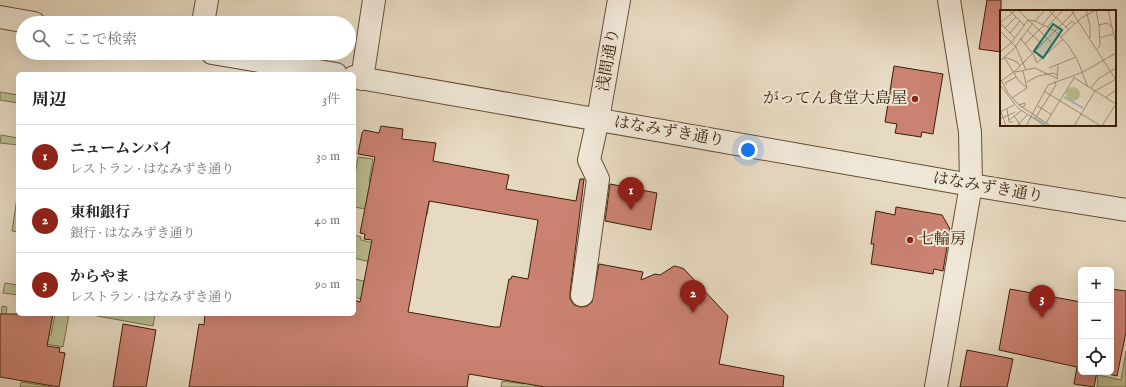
<!DOCTYPE html>
<html lang="ja">
<head>
<meta charset="utf-8">
<style>
  :root { --surface:#fff; --page:#f2f2f2; --text:#222; --muted:#767676; --line:#e0e0e0; --accent:#8f2418 }
  body { margin:0; font-family:"IM FELL English","Noto Serif JP",serif; background:var(--page); color:var(--text) }
  .controls { position:absolute; right:12px; bottom:12px; display:grid; overflow:hidden; border-radius:6px; box-shadow:0 4px 16px #0002 }
  .controls button { width:36px; height:36px; display:grid; place-items:center; padding:0; border:0; border-bottom:1px solid var(--line); background:var(--surface); color:var(--text); font:20px sans-serif }
  .you { position:absolute; left:748px; top:150px; width:14px; height:14px; margin:-10px; border:3px solid #fff; border-radius:50%; background:#1a73e8; box-shadow:0 0 0 6px #1a73e833 }
  .badge { display:grid; place-items:center; width:26px; height:26px; border-radius:50%; background:var(--accent); color:#fff; font-size:13px; font-weight:700 }
  .pin { position:absolute; translate:-50% -33px; filter:drop-shadow(0 1px 2px #0008) }
  .pin::after { content:''; position:absolute; top:21px; width:14px; height:12px; background:inherit; clip-path:polygon(0 0,100% 0,50% 100%) }
  .list { margin:0; padding:0; list-style:none }
  h2 { display:flex; justify-content:space-between; align-items:center; height:52px; margin:0; padding:0 16px; font-size:17px }
  h2 small { font-size:13px; font-weight:400; color:var(--muted) }
  .list li { display:grid; grid-template-columns:26px 1fr auto; gap:12px; align-items:center; box-sizing:border-box; height:64px; padding:0 16px; border-top:1px solid var(--line) }
  .list b { display:block; font-size:15px; white-space:nowrap }
  .list p { margin:0; font-size:13px; white-space:nowrap; color:var(--muted) }
  .list em { font-size:13px; font-style:normal; color:var(--muted) }
  .icon { flex:none; width:22px; height:22px; fill:none; stroke:currentColor; stroke-width:2; stroke-linecap:round; stroke-linejoin:round }
  .map { position:relative; flex:none; width:1126px; height:387px; overflow:hidden }
  .search { position:absolute; background:var(--surface); box-shadow:0 4px 16px #0002; left:16px; top:16px; width:340px; height:44px; display:flex; align-items:center; gap:10px; box-sizing:border-box; padding:0 14px; border-radius:22px; color:var(--muted); font-size:15px }
  .panel { position:absolute; background:var(--surface); box-shadow:0 4px 16px #0002; left:16px; top:72px; width:340px; height:244px; border-radius:6px }
  .map>svg:first-child { display:block }
  .green { fill:#babe90; stroke:#7b6e4b }
  .building { fill:#cb8272; stroke:#3c1f06; fill-rule:evenodd }
  .lines { fill:none; stroke-linecap:round; stroke-linejoin:round }
  .minor-casing { stroke:#674e35; stroke-width:24 }
  .tertiary-casing { stroke:#674e35; stroke-width:24 }
  .minor { stroke:#efe7d7; stroke-width:22 }
  .tertiary { stroke:#efe7d7; stroke-width:22 }
  .poi-dot { fill:#8f2418; stroke:#efe7d7; stroke-width:1.5 }
  .labels { text-anchor:middle; dominant-baseline:central; stroke-width:4; stroke-linejoin:round; paint-order:stroke }
  .street-label { font-size:16px; fill:#3c1f06; stroke:#efe7d7 }
  .poi-label { font-size:16px; fill:#3c1f06; stroke:#efe7d7; text-anchor:end }
  .inset-river { fill:none; stroke:#99b9bb; stroke-width:2 }
  .inset-road { fill:none; stroke:#a38f77; stroke-width:1 }
  .view { fill:#0f766e; fill-opacity:0.15; stroke:#0f766e; stroke-width:2 }
  .inset-edge { fill:none; stroke:#3c1f06; stroke-width:2 }
</style>
</head>
<body>
<div class="map">
<svg width="1126" height="387" viewBox="0 0 1126 387">
  <rect width="100%" height="100%" fill="#e7dac2"/>
  <filter id="stains"><feTurbulence type="fractalNoise" baseFrequency=".005" numOctaves="4"/><feColorMatrix values="0 0 0 0 .2 0 0 0 0 .09 0 0 0 0 .02 0 0 0 .5 -.17"/></filter>
  <radialGradient id="worn" r=".72"><stop offset=".6" stop-color="#630" stop-opacity="0"/><stop offset="1" stop-color="#630" stop-opacity=".3"/></radialGradient>
  <path class="green" d="M0,92l18,3v8l-18,-3z
    M1,135l17,3v7l-18,-2z
    M358,157l15,2 -4,22 62,12 -4,22 -10,-1 -1,4 -62,-11v-26z
    M17,198h1v34l-6,-1z
    M354,235l7,2v3l16,4 17,24 -40,-10z
    M354,279l10,2 -3,18 -7,-2z
    M5,283l13,2v10l-15,-2z
    M2,306l5,1 -3,19 47,9 4,-21h14l-6,33 -63,-11z
    M86,314h69l-2,12z
    M1126,351v36h-29l1,-12 23,5z
    M526,373l32,14h-57l1,-6 22,3z
    M21,382l32,5h-33z"/>
  <path class="building" d="M987,0h14v52l-22,-3z
    M894,66l49,8 -10,60 -11,-2 -1,5 -26,-4 2,-9 -12,-2z
    M381,126l22,3 -1,10 34,4 -3,18 76,14 -3,14 70,12 4,-22h4l-14,114v6l4,6 7,2 6,-1 5,-4 7,-38 44,8 -2,8 14,-6 5,1 14,-9 5,1 5,2 44,47 -9,48 65,12 -1,11h-238l-76,-13 -2,13h-278l10,-63 5,1 1,-11h149v-14l6,2 12,-62 -8,-1 1,-5 -5,-1 15,-76 -17,-3 4,-21 2,-3 15,3zM429,201l109,19 -10,59 -16,-3 -1,3h-2l-9,48h-6l-86,-15z
    M610,184l47,9 -6,37 -46,-9z
    M896,207l46,8 8,14 -7,42 -9,-2 -1,5 -62,-10 3,-20h-3l5,-33 19,4z
    M1010,289l71,13v70h16l-3,15 -20,-3 3,-17 -78,-17z
    M1111,289l15,2v41l-9,44 -17,-4h11z
    M0,314h53l-6,32 13,2 -1,4 6,1 -6,34 -59,-10z
    M123,324l33,6 -10,57h-33z
    M967,350l46,9 -6,28h-47z"/>
  <g class="lines">
    <defs>
      <path id="minor" d="M203,23l4,-23
        M362,79l12,-79
        M582,295l16,-116 -9,-19 9,-41
        M936,387l35,-202 -1,-53 -21,-132"/>
      <path id="tertiary" d="M0,17l34,6
        M212,53l124,21
        M354,77l617,108 155,25
        M598,119l21,-119"/>
    </defs>
    <use href="#minor" class="minor-casing"/>
    <use href="#tertiary" class="tertiary-casing"/>
    <use href="#minor" class="minor"/>
    <use href="#tertiary" class="tertiary"/>
  </g>
  <g class="poi-dot">
    <circle cx="915" cy="99" r="4"/>
    <circle cx="910" cy="240" r="4"/>
  </g>
  <g class="labels">
    <g class="street-label">
      <text transform="translate(609 60) rotate(-80)">浅間通り</text>
      <text transform="translate(669 132) rotate(10)">はなみずき通り</text>
      <text transform="translate(988 188) rotate(10)">はなみずき通り</text>
    </g>
    <g class="poi-label">
      <text x="907" y="99">がってん食堂大島屋</text>
      <text x="918" y="240" text-anchor="start">七輪房</text>
    </g>
  </g>
  <g transform="translate(1000 10)">
    <rect width="116" height="116" fill="#e7dac2"/>
    <path d="M66 84a7 7 0 1 1 14 0a7 7 0 1 1-14 0Z" fill="#babe90"/>
    <path class="inset-river" d="M64,87l19,11M34,107l14,9"/>
    <path class="inset-road" d="M9,0l15,15M18,0l33,32M48,0l21,20M71,0l45,70M86,0l4,16v12M96,0l3,15 1,21 -3,3M108,0l8,34M35,11l10,-11M0,13l16,-13M0,13l15,15M42,15l13,-15M99,15l8,-2 5,4M47,17l16,-17M66,17l6,-6 3,3M5,18l11,-11M0,21l16,16 10,23M28,21l14,13M10,23l10,-12M61,27l20,-19 15,-8M20,28l13,16 4,9 26,-24M99,28l14,-4M25,34l19,-19M15,37l18,-24M0,42l11,-9 17,-23 7,1 20,10 13,14 9,14 11,28M4,47l15,24 8,7M5,47l12,5 3,4M0,51l16,-14M49,58l27,-11M23,61l4,17M15,62l20,-4 23,11M73,67l43,27M0,68l8,15 11,12 32,21M57,69l1,-13M0,72l15,-11 61,-61M27,72l11,-6 15,-3 5,2M0,75l18,23 27,18M7,75l-2,-2 11,-6M91,78l7,-9 18,-11M44,81l57,35M106,87l10,-7M12,88l15,-10M19,95l6,-2v3l-4,1M38,96l14,9M0,99l6,17M7,99l2,13h4M0,102l14,-7M14,106l7,10M36,107l20,-32 -2,-4M0,109l15,-7M9,110l12,-9M46,113l28,-45M17,116l10,-11M26,116l22,-41 35,-13 33,-19M74,116l21,-35 21,-12M102,116l14,-22"/>
    <path class="view" d="M53,14l9,6 -19,28 -9,-7z"/>
    <rect width="116" height="116" class="inset-edge"/>
  </g>
  <rect width="100%" height="100%" filter="url(#stains)"/>
  <rect width="100%" height="100%" fill="url(#worn)"/>
</svg>
<div class="controls">
<button>+</button>
<button>−</button>
<button><svg class="icon" aria-label="locate" viewBox="0 0 24 24"><circle cx="12" cy="12" r="6"/><path d="M12 2v4M12 18v4M2 12h4M18 12h4"/></svg></button>
</div>
<div class="you"></div>
<div class="pin badge" style="left:631px;top:210px">1</div>
<div class="pin badge" style="left:693px;top:313px">2</div>
<div class="pin badge" style="left:1042px;top:318px">3</div>
<div class="search"><svg class="icon" aria-label="search" viewBox="0 0 24 24"><circle cx="10" cy="10" r="6"/><path d="M15 15l6 6"/></svg>ここで検索</div>
<section class="panel">
<h2>周辺<small>3件</small></h2>
<ul class="list">
<li><span class="badge">1</span><div><b>ニュームンバイ</b><p>レストラン · はなみずき通り</p></div><em>30 m</em></li>
<li><span class="badge">2</span><div><b>東和銀行</b><p>銀行 · はなみずき通り</p></div><em>40 m</em></li>
<li><span class="badge">3</span><div><b>からやま</b><p>レストラン · はなみずき通り</p></div><em>90 m</em></li>
</ul>
</section>
</div>
</body>
</html>
